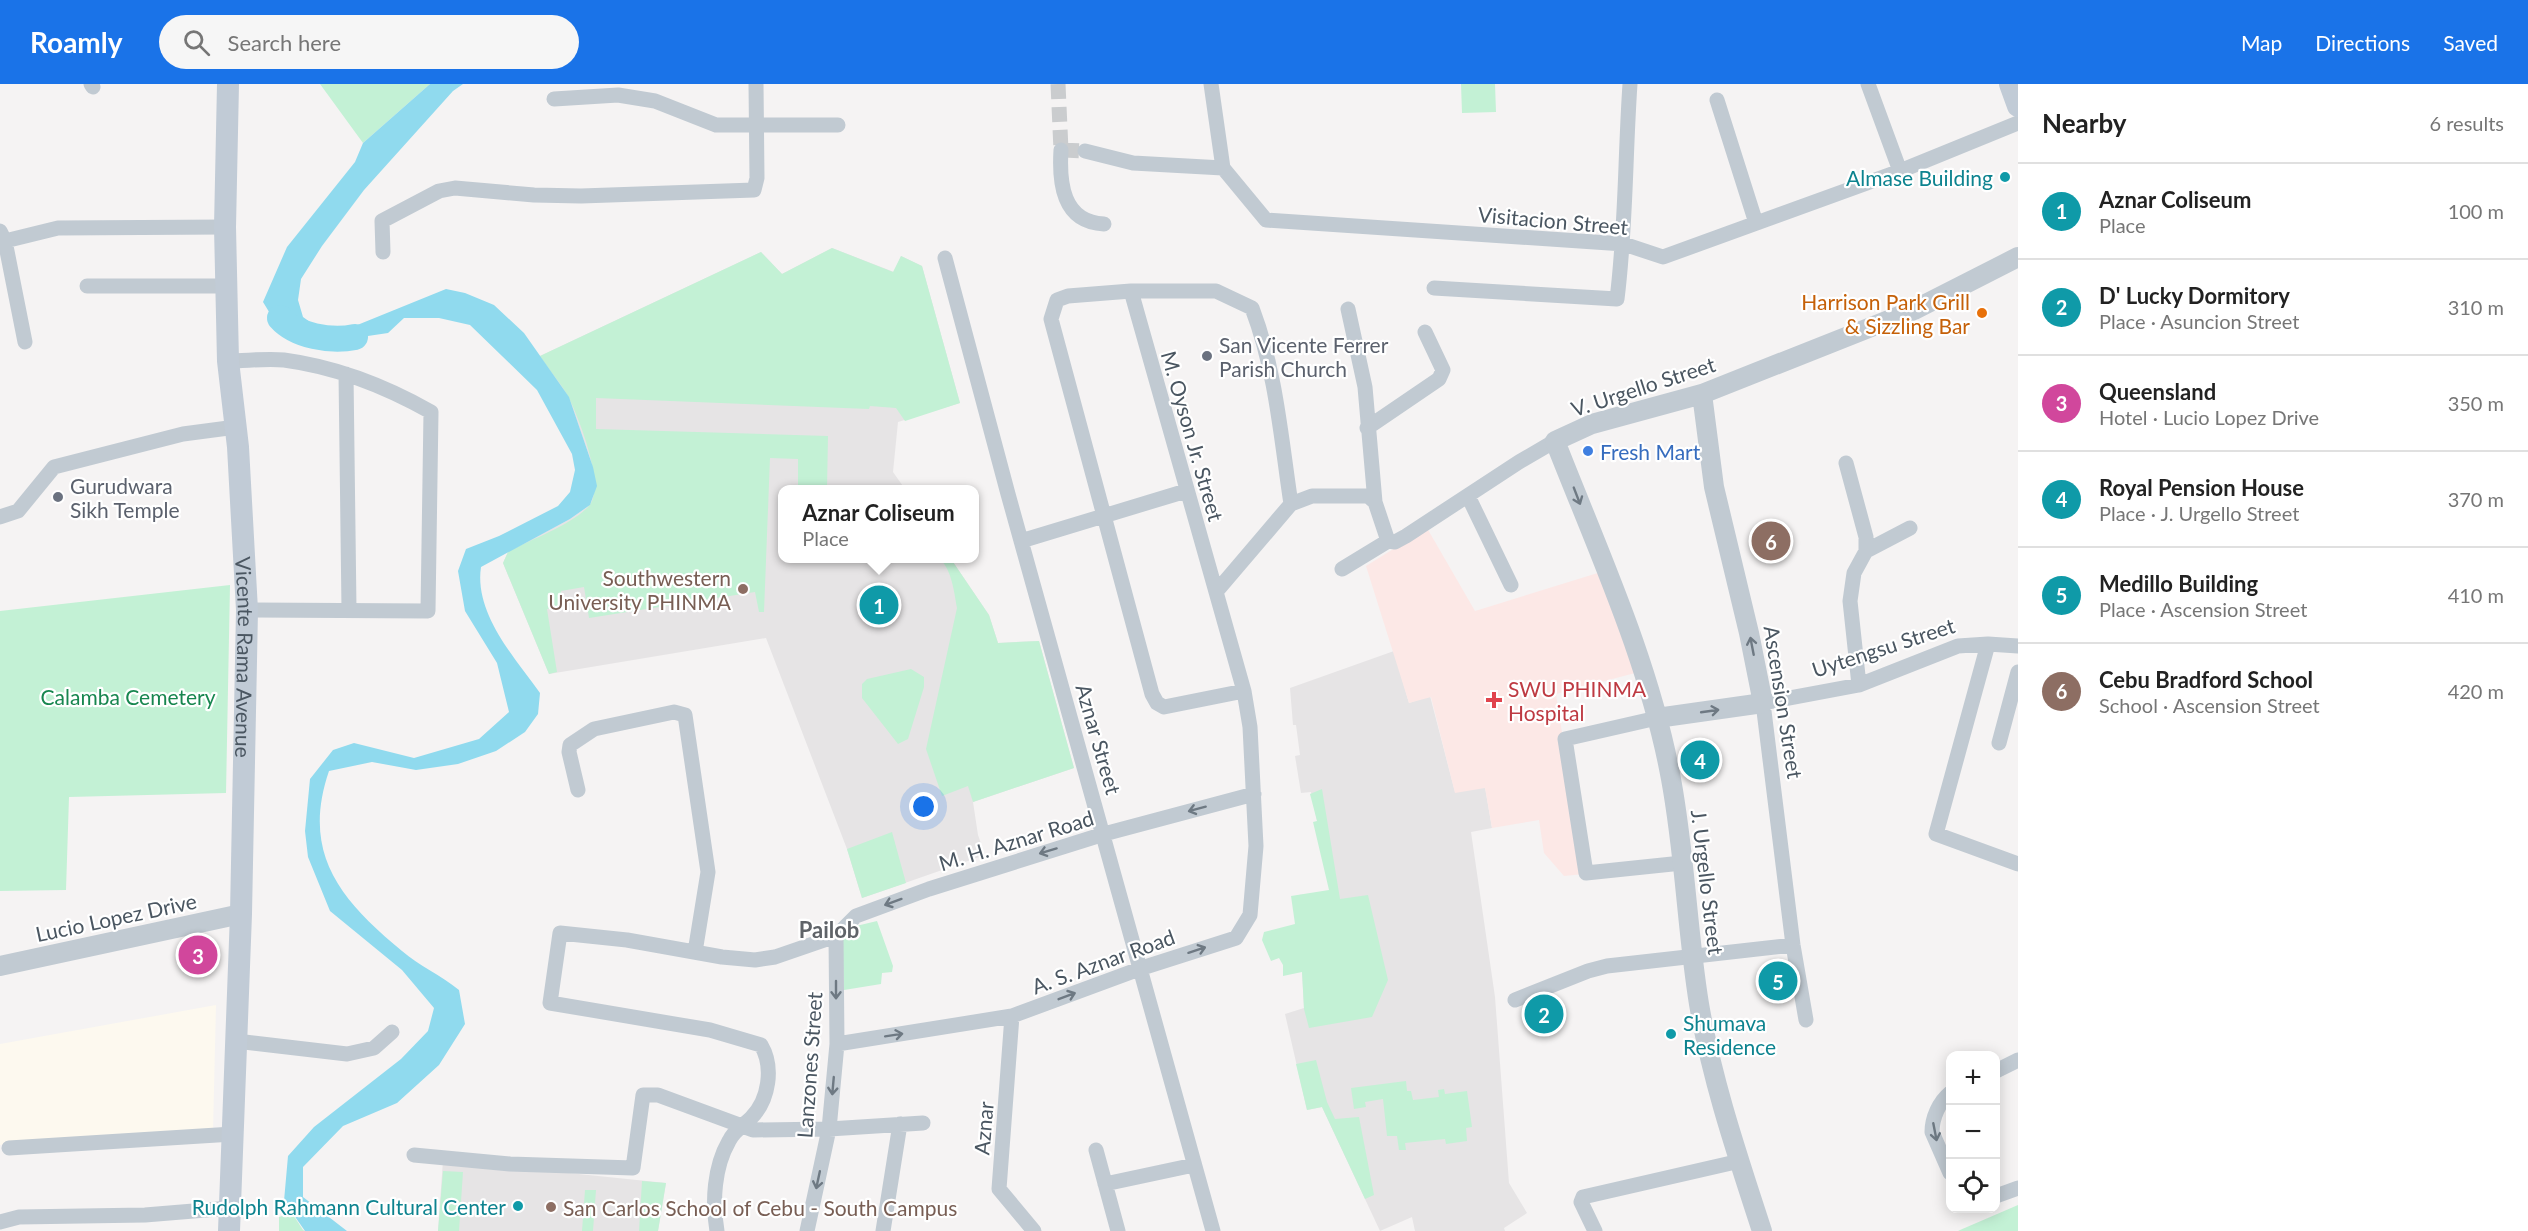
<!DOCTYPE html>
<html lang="en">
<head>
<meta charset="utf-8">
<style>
  :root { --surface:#fff; --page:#f6f6f6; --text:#222; --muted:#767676; --line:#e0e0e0; --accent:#1a73e8 }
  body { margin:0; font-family:Lato,sans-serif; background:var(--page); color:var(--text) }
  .controls { position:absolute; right:18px; bottom:18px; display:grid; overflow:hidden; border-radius:12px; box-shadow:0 3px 15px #0003 }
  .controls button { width:54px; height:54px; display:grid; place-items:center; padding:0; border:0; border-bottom:2px solid var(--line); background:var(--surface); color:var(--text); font:30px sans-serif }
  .you { position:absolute; left:924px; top:723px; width:21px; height:21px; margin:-15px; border:4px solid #fff; border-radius:50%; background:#1a73e8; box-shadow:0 0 0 9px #1a73e833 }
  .badge { display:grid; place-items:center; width:39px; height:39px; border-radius:50%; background:var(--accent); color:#fff; font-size:20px; font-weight:700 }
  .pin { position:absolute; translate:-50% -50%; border:3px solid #fff; box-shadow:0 2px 6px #0006 }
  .popup { position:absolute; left:778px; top:401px; width:201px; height:78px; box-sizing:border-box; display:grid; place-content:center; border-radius:12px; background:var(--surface); filter:drop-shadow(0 2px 4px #0005); font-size:20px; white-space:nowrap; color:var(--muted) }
  .popup b { font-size:22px; color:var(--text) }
  .popup::after { content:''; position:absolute; left:50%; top:100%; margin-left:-12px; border:12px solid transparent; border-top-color:var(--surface) }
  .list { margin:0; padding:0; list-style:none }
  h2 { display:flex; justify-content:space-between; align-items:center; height:78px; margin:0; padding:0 24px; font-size:26px }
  h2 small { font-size:20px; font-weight:400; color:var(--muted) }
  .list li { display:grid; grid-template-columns:39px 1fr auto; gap:18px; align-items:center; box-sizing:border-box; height:96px; padding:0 24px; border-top:2px solid var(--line) }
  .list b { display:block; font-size:22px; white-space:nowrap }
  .list p { margin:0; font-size:20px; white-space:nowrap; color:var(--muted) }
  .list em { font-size:20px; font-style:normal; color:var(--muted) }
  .icon { flex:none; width:33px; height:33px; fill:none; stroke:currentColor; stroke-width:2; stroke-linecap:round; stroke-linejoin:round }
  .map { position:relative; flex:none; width:2018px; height:1147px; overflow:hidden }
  header { display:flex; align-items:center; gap:36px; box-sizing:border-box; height:84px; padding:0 30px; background:var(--accent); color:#fff }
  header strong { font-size:28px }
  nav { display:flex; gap:33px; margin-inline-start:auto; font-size:21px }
  .search { width:420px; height:54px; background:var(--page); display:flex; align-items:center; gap:15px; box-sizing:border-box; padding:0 21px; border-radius:33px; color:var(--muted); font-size:22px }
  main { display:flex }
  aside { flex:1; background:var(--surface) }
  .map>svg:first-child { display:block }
  .commercial { fill:#fdf9ef }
  .education { fill:#e6e4e5 }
  .medical { fill:#fce8e6 }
  .green { fill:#c3f1d5 }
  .water { fill:#90daee }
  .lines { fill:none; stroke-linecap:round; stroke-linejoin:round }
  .river { stroke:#90daee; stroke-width:26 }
  .minor-tunnel { stroke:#caccce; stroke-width:15; stroke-dasharray:15 8; stroke-linecap:butt }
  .minor { stroke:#c1cad2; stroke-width:15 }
  .tertiary { stroke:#c1cad2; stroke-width:20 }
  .secondary { stroke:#c1cbd6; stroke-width:22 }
  .oneway { stroke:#6e7983 }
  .culture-dot { fill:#0f9aa8; stroke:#fff; stroke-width:2 }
  .food-dot { fill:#e8710a; stroke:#fff; stroke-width:2 }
  .worship-dot { fill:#6b7280; stroke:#fff; stroke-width:2 }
  .shop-dot { fill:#3f7fe0; stroke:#fff; stroke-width:2 }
  .education-dot { fill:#8d6e63; stroke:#fff; stroke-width:2 }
  .health-dot { fill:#e0444e; stroke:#fff; stroke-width:2 }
  .labels { text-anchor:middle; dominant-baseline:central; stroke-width:4.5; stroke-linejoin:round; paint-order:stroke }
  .culture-label { font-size:21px; fill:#0d838f; stroke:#fff; text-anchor:end }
  .street-label { font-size:21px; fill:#4a5661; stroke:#fff }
  .food-label { font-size:21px; fill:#c56008; stroke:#fff; text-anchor:end }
  .worship-label { font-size:21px; fill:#5b616d; stroke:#fff; text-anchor:start }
  .shop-label { font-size:21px; fill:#366cbe; stroke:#fff; text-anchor:start }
  .education-label { font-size:21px; fill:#785e54; stroke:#fff; text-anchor:end }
  .health-label { font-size:21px; fill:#be3a42; stroke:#fff; text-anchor:start }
  .park-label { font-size:21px; fill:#17864f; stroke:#fff }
  .neighbourhood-label { font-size:22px; font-weight:bold; fill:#5f6368; stroke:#fff }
</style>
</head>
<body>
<header>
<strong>Roamly</strong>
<div class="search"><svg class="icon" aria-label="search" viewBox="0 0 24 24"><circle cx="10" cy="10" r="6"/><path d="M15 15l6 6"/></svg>Search here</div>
<nav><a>Map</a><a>Directions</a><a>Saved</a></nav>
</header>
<main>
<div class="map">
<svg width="2018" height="1147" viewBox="0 0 2018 1147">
  <rect width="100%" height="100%" fill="#f5f3f3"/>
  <path class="commercial" d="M216,921l-3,126 -213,14v-101z"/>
  <path class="education" d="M832,164l62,24 7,-16 21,10 38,137 -62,19 -5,50 12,17 -122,1v68l168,1 38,56 9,28 41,-2 35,127 -101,34 5,33 7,20 -123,43 -15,-49 -81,-211 -217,36 -46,-111 5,-11 62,-33 20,-14 7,-19 -4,-19 -24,-69 -29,-42 221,-104 21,22z
    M1394,567l15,52 21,-7 25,96 30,-5 7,41 -21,4 24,165 14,186 18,30 -23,15 1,3h-90l-3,-14 -32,14 -58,-124 -15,3 -22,-96 19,-6 -6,-113 34,-3 -21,-100 -10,1 -6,-37 5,-1 -4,-30h-3l-3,-37z
    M443,1076l223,23 -8,48h-220z"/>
  <path class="medical" d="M1427,444l48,83 126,-39 34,101 -79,21 28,180 -20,2 -20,-23 -5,-33 -47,8 -7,-40 -30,5 -24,-96 -22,6 -43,-137z"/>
  <path class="green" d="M320,0h110l-67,59z
    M1461,0h34l1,28 -34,1z
    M832,164l61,24 8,-16 21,10 38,137 -55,18 -9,-13 -26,-2 -1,3 -273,-11v31l232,7 -1,53h-29v-30l-28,-1 -6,154h-5l-4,-20 -166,26 -5,-31 -23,4 2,15 -16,3 10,63 -8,2 -46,-111 5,-11c25,-14 60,-25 80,-45 19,-19 -9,-88 -19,-109 -8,-15 -20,-28 -29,-42l221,-104 21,22z
    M940,475h11l38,56 9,28 41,-2 35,127 -101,34 -5,-16 -26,10 -16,-47 31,-141c-3,-17 -5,-37 -17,-49z
    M230,501l-4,208 -157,4 -3,93 -66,1v-280z
    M911,585l13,8v10l-16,52 -10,5 -36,-46v-14l5,-5z
    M1322,705l18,110 28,-4 20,85 -16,37 -63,11 -5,-19 -2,-37 -19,4v-11l-4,-7 -8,3 -9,-21 2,-8 31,-8 -4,-28 38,-6 -16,-68 4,-1 -7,-27z
    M892,748l14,51 -44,15 -15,-49z
    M877,837l16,45 -1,6 -10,1 -1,11 -37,6 -2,-49 10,-14z
    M1316,976l11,42 8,17 24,-2 15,78 -9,4 -43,-92 -15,3 -11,-46z
    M1406,997l1,10h4l2,9 26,-3 -1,-7 6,-1 1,5 22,-3 5,36 -6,1 1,13 -21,3 -1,-5 -40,4 1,7h-7l-2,-14h-10l-4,-37 -18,3 1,5 -12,2 -3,-21z
    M443,1087l20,1 -4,59h-21z
    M642,1097l24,2 -8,48h-19z
    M585,1106h11l-3,41h-11z
    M2018,1121v26h-60l2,-1z
    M292,1129l11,17 2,1h-26v-14z"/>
  <path class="water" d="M430,0h33l-10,7 -89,99 -42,56 -21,33 -3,21 5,17 14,10 28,3 101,-41 19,4 29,12 30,28 45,64 24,70 4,19 -7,19 -20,14 -89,48c-7,46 33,90 59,126l-2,21 -13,18 -29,19 -38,13 -42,6 -44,-8 -43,9c-28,82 11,129 73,180 17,15 39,24 57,39l6,34 -26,41 -42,38 -54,23 -40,41v30l44,34h-42l-21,-30 4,-45 26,-29 87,-68 27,-28 6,-23 -32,-38 -72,-59 -22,-54 -3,-26 5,-52 23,-29 21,-7 60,15 65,-19 30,-27 -12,-49 -32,-52 -7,-40 8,-22 33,-13 59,-30 12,-14 5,-22 -3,-16 -35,-64 -67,-65 -31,-7h-35l-16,15 -47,7 -55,-9 -12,-11 -11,-18 24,-55 68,-85 8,-19z"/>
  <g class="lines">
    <path class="river" d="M280,234c16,18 51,24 75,19"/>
    <path class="minor-tunnel" d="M1058,0l3,66 24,1"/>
    <path class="minor" d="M91,0l2,3
      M1211,0l12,84 43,52 358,24 39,13 237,-86 118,-48
      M1868,0l32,87
      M554,15l64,-4 37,6 61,24h122
      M1717,16l39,123
      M1061,66c-2,32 1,72 43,74
      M1085,67l48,12 90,5
      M0,147l5,10 20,101
      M5,157l53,-13 167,-1
      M383,168l-1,-31 57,-30 16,-3 79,7 47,1 173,-6 3,-12 -1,-94
      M945,174l63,236 205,737
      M87,202h139
      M1434,204l183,11c9,-71 8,-143 13,-215
      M1348,225l17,78 10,115
      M228,277c18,0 38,-3 56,-1 53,7 101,26 147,52l-3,199 -181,-1
      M346,290l3,235
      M1367,344l72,-49 4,-9 -18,-38
      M1846,379l20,74v14l-12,22 -4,28 9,84
      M1468,412l43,89
      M0,433l18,-6 36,-44 129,-33 53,-7
      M1021,457l165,-50
      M1388,457l7,1 11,-6 113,-74 36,-21
      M1866,467l44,-23
      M1342,485l46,-28
      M1216,508l75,-88 21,-8h56l7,6 13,39
      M1988,560l-52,190 82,30
      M1244,607l-80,16 -7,-4 -5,-9 -101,-375 6,-19 11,-4 63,-5h85l36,17c24,63 29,130 39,196
      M1657,634l-92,21 21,134 96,-10
      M1999,659l19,-71
      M578,706l-9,-38 1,-7 24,-16 80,-17 11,3 23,157 -13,80
      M1515,916l73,-29 19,-5 186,-21
      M1012,932l-13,173 35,42
      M1806,936l-13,-75 -30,-242 96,-18 99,-39 30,-2 30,2
      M236,957l111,13 27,-6 18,-16
      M837,960l175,-28 130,-48 94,-30 14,-23 6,-69 -6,-119 -6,-36 -113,-400
      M1996,987l22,-11
      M1950,1009c-11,9 -18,25 -18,39l18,41
      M9,1064l224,-14
      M1096,1066l22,81
      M414,1071l96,9 123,4 10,-73h15l95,35 76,-1 94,-6
      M1105,1100l89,-19
      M1996,1112l22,-8
      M0,1138l19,-5 126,-2 85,-7
      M717,1147c-5,-29 -3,-64 12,-90 5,-11 14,-15 22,-23 18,-18 23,-51 10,-73l-51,-15 -160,-27 10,-70 67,7 95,17 33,3 20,-3 61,-21 20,-20 73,-27 175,-55 150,-40
      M807,1147l22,-102 8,-85 -1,-108
      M883,1147l17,-107
      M1595,1147l-14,-29 2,-5 157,-36"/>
    <path class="tertiary" d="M1657,634l106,-15 -14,-70 -35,-146 -12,-93
      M0,882l241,-52
      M1762,1147c-24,-74 -50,-150 -63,-227 -12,-74 -14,-150 -28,-225 -21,-116 -73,-228 -116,-338l37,-17 110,-30 212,-84 104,-53"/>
    <g class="secondary">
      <path id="s1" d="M228,0l-3,143 3,134 10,86 9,163 -6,304 -12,317"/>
      <path d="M2010,0l8,22"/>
    </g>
  </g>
  <defs><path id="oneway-shaft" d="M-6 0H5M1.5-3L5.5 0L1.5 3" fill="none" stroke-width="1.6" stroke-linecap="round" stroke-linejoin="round" transform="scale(1.5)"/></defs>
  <g class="oneway">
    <use href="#oneway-shaft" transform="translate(1577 412) rotate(69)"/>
    <use href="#oneway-shaft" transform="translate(1752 562) rotate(-101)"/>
    <use href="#oneway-shaft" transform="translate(1710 627) rotate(-8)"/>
    <use href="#oneway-shaft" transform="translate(1197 725) rotate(165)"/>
    <use href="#oneway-shaft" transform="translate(1048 767) rotate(163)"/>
    <use href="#oneway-shaft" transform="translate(893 818) rotate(160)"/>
    <use href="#oneway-shaft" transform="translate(1197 866) rotate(-18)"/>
    <use href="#oneway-shaft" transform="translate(836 906) rotate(90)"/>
    <use href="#oneway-shaft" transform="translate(1067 912) rotate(-21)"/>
    <use href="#oneway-shaft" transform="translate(894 951) rotate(-9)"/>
    <use href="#oneway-shaft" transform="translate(833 1002) rotate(95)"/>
    <use href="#oneway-shaft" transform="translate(1935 1048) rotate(79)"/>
    <use href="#oneway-shaft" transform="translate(818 1096) rotate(102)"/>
  </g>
  <g class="culture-dot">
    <circle cx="2005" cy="93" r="6"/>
    <circle cx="1671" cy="950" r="6"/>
    <circle cx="518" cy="1122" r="6"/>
  </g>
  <circle class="food-dot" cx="1982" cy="229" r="6"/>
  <g class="worship-dot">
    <circle cx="1207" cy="272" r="6"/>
    <circle cx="58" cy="413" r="6"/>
  </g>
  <circle class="shop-dot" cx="1588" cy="367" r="6"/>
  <g class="education-dot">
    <circle cx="743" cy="505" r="6"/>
    <circle cx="551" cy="1123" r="6"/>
  </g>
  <path class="health-dot" d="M1491 607h6v6h6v6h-6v6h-6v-6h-6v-6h6z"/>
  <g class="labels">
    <g class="culture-label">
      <text x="1993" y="93">Almase Building</text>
      <text x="1683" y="938" text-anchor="start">Shumava<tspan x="1683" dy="24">Residence</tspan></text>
      <text x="506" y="1122">Rudolph Rahmann Cultural Center</text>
    </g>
    <g class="street-label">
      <text transform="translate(1553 136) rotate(5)">Visitacion Street</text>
      <text transform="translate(1643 302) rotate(-18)">V. Urgello Street</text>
      <text transform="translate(1193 352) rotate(74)">M. Oyson Jr. Street</text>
      <text transform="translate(1883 563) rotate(-18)">Uytengsu Street</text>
      <text stroke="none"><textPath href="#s1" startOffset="574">Vicente Rama Avenue</textPath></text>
      <text transform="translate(1784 618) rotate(81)">Ascension Street</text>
      <text transform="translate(1099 655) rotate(74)">Aznar Street</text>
      <text transform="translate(1016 756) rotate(-17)">M. H. Aznar Road</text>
      <text transform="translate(1708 798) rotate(83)">J. Urgello Street</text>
      <text transform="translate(116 833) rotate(-12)">Lucio Lopez Drive</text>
      <text transform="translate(1103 877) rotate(-20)">A. S. Aznar Road</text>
      <text transform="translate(809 981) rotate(-86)">Lanzones Street</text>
      <text transform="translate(983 1044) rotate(-85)">Aznar</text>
    </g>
    <g class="food-label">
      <text x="1970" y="217">Harrison Park Grill<tspan x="1970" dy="24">&amp; Sizzling Bar</tspan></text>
    </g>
    <g class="worship-label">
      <text x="1219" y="260">San Vicente Ferrer<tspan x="1219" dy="24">Parish Church</tspan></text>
      <text x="70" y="401">Gurudwara<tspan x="70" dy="24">Sikh Temple</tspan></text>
    </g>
    <g class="shop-label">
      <text x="1600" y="367">Fresh Mart</text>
    </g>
    <g class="education-label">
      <text x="731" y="493">Southwestern<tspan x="731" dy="24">University PHINMA</tspan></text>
      <text x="563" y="1123" text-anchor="start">San Carlos School of Cebu - South Campus</text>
    </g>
    <g class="health-label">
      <text x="1508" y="604">SWU PHINMA<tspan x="1508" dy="24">Hospital</tspan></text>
    </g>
    <g class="park-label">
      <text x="128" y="612">Calamba Cemetery</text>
    </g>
    <g class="neighbourhood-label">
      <text x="829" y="845">Pailob</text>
    </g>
  </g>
</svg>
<div class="controls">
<button>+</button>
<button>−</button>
<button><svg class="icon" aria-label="locate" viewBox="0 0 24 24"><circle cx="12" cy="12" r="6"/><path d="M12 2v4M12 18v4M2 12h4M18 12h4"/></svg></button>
</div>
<div class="you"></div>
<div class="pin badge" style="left:879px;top:521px;background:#0f9aa8">1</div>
<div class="popup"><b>Aznar Coliseum</b>Place</div>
<div class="pin badge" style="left:1544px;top:930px;background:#0f9aa8">2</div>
<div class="pin badge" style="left:198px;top:871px;background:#d1479c">3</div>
<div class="pin badge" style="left:1700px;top:676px;background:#0f9aa8">4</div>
<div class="pin badge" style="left:1778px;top:897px;background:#0f9aa8">5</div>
<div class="pin badge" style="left:1771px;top:457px;background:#8d6e63">6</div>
</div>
<aside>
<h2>Nearby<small>6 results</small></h2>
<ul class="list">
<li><span class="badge" style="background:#0f9aa8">1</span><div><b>Aznar Coliseum</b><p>Place</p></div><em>100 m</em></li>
<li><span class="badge" style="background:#0f9aa8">2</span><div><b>D' Lucky Dormitory</b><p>Place · Asuncion Street</p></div><em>310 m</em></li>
<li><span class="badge" style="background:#d1479c">3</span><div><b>Queensland</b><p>Hotel · Lucio Lopez Drive</p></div><em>350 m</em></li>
<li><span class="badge" style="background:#0f9aa8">4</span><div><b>Royal Pension House</b><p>Place · J. Urgello Street</p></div><em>370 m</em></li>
<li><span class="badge" style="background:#0f9aa8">5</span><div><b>Medillo Building</b><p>Place · Ascension Street</p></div><em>410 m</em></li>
<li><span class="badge" style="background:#8d6e63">6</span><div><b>Cebu Bradford School</b><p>School · Ascension Street</p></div><em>420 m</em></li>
</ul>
</aside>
</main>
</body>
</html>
